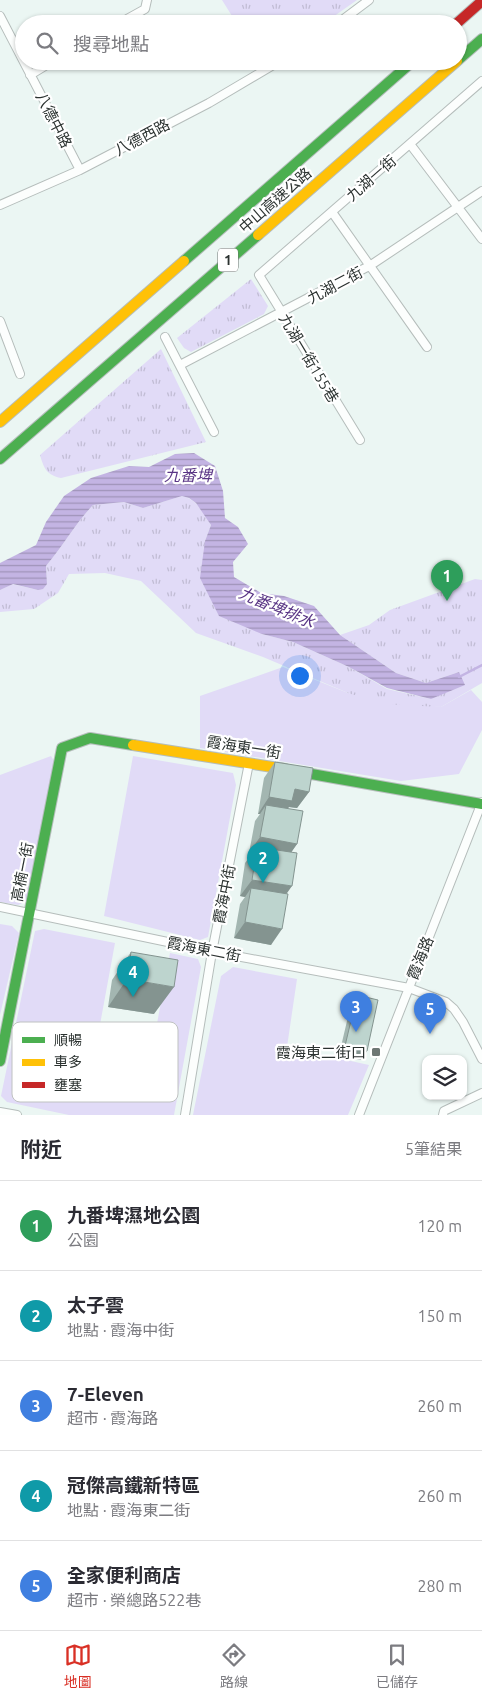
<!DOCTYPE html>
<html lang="zh-TW">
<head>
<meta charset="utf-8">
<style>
  :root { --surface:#fff; --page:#f2f2f3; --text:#2b2b33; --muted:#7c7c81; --line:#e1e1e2; --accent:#d93025 }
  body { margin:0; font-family:Ubuntu,"Noto Sans TC",sans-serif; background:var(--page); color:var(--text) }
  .controls { position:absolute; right:15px; bottom:15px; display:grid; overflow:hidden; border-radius:10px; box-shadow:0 1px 4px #0004 }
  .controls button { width:45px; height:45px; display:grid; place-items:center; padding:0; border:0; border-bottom:1px solid var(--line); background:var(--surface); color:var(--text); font:25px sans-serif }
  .you { position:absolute; left:299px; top:675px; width:18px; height:18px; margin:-12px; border:4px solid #fff; border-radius:50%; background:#1a73e8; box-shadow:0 0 0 8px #1a73e833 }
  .badge { display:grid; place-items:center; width:32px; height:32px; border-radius:50%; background:var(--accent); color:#fff; font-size:16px; font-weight:700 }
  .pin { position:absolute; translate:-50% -41px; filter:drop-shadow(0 1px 2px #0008) }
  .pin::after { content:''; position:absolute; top:26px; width:18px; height:15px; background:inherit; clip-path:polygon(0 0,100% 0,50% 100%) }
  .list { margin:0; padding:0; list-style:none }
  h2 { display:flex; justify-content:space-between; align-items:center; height:65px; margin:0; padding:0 20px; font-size:21px }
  h2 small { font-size:16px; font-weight:400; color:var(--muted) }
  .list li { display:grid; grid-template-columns:32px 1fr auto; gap:15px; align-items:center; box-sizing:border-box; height:90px; padding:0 20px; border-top:1px solid var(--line) }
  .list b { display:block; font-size:19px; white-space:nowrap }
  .list p { margin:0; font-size:16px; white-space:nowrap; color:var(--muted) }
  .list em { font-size:16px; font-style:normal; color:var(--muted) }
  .icon { flex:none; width:28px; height:28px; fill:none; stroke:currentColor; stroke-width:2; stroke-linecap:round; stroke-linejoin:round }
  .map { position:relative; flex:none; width:482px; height:1115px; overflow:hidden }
  .search { position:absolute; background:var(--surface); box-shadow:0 1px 4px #0004; left:15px; right:15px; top:15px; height:55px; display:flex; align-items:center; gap:12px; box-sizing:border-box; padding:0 18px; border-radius:28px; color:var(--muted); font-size:19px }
  .sheet { height:515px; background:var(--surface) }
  nav { display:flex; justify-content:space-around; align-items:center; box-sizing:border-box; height:70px; border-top:1px solid var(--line); background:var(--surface); font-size:14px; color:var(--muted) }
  nav a { display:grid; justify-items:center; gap:2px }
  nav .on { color:var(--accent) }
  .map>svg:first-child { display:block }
  .grass { fill:#e1dbf7 }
  .park { fill:url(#park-tufts) }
  .water { fill:url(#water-rules) }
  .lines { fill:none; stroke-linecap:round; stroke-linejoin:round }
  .stream { stroke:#c3b4e3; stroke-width:2.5 }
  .street-casing { stroke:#b5bdbb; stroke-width:10 }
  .fast-casing { stroke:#b5bdbb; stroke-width:12 }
  .slow-casing { stroke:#b5bdbb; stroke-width:12 }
  .jam-casing { stroke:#b5bdbb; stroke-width:12 }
  .street { stroke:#fcfefd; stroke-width:8 }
  .fast { stroke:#4caf50; stroke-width:10 }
  .slow { stroke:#ffc107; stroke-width:10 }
  .jam { stroke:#c62828; stroke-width:10 }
  .wall { fill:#a3b6b1 }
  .shaded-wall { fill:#849490 }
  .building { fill:#bdd4ce; stroke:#849490 }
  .poi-dot { fill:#6e7774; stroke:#fff; stroke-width:2 }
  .labels { text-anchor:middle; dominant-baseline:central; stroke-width:4.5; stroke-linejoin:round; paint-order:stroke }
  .shield { fill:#fff; stroke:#6b706e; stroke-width:1 }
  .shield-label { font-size:14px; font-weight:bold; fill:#2b3230 }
  .street-label { font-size:15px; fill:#2b3230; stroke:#fff }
  .poi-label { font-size:15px; fill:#2b3230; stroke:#fff; text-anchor:end }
  .water-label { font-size:16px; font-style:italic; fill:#593585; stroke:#fff }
  .key { fill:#fff; stroke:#bfc2c1; stroke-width:1 }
  .key-label { font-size:14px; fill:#2b3230 }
</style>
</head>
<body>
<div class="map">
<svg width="482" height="1115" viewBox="0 0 482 1115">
  <defs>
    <pattern id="park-tufts" width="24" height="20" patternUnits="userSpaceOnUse" patternTransform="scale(1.25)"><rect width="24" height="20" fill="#e1dbf7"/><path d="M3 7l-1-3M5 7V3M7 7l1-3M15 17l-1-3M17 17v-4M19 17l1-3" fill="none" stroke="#c1bcd4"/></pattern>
    <pattern id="water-rules" width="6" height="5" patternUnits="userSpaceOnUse" patternTransform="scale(1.25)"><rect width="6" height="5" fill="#c3b4e3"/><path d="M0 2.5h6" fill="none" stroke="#9f93b8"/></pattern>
  </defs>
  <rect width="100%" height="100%" fill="#ebf6f3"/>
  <path class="grass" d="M283,667l65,26 93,14 30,-17 11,12v28l-23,44 -58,7 -201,-33v-52z
    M51,756l3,5 -26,140 -10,4 -18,-3v-127z
    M133,756l100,17 3,12 -28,152 -8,3 -96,-24z
    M0,924l12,2 7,7 -19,82z
    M44,929l71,14 -16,87 55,10 16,-87 28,6 3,8 -27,148h-105l-62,-13 -6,-6 34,-165z
    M233,967l64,12 -10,68 82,18 -21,50h-155l28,-139z"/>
  <path class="park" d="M222,0h135l-34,24h-86z
    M251,279l17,27 -4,8 -73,38 -7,-4 -7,-10z
    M161,349l45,93 -145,36c-14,-3 -17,-9 -21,-23z
    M182,496c15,3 22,17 29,29l-6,16 57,93 31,8 56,25 38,22 44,10 28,-27 -33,11 -30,-10 -56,-38 29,-10 21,-15 85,-31 7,1v103l-41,24 -58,-3 -35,-11 -85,-36 -67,-24 -55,-52 -36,-8 -36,1 -11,19 -24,16 -34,3v-22l12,-6 26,6 9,-6 -1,-18c17,-20 29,-42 47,-61l31,-3 19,6z"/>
  <path class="water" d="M194,453l21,13 8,25 2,27 13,9 10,17 -15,18 1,15 27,16 23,3 30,10 26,29 56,38 30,10 33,-11 6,13 -34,14 -44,-11 -38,-21 -56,-25 -31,-8 -43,-18 -19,-38 5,-37 6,-16 -15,-22 -7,-5 -7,-2 -39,12 -19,-6 -31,3c-18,19 -30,41 -47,61l1,18 -4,5 -5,1 -25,-6 -13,6v-27l36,-18 10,-23 18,-26 27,-18 38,-12 20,1 26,-13z"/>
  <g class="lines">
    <path class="stream" d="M459,677l23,-12"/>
    <defs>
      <path id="street" d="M0,16l80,154
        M118,24l27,-15 2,-9
        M337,24l32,-24
        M30,75l23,-14
        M410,144l72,95
        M0,205l80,-35 129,-67 71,-42
        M332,212l95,135
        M0,321l20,53
        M165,337l49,95
        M180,365l191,-100 111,-74
        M360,440l-101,-165 223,-194
        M0,907l225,47 184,34 37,14 8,7 9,13 19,37
        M0,1112l17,3
        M185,1115l27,-163 37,-189
        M359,1115l123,-313
        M443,1115l1,-4 38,-18"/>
      <path id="fast" d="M458,60l24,-21
        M184,261l229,-200
        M0,459l258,-224
        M300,772l182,32
        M0,1061l62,-313 28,-10 43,7"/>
      <path id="slow" d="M258,235l199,-174
        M0,422l184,-161
        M133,745l152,24"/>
      <path id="jam" d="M456,24l26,-23"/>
    </defs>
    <use href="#street" class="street-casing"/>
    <use href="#fast" class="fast-casing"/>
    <use href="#slow" class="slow-casing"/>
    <use href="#jam" class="jam-casing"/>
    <use href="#street" class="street"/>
    <use href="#fast" class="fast"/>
    <use href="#slow" class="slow"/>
    <use href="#jam" class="jam"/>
  </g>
  <path class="wall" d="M275,762l34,30 -12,16 -8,-1 -2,1 10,36 -6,8 -5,42 -15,51 -37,-7 6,-34 5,-7 -5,-1 5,-33 7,-9 -3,-1 6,-32 5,-7h-2l6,-36z
    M131,952l23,62 -46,-7 4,-27z
    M357,995l10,56 -6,9 -22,-5 12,-51z"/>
  <path class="shaded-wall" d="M295,789l14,3 -12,16 -8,-1 -8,11 -15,-13 -6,9h-2l11,-17z
    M260,837l37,7 -11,16 -29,-13 -5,7 -3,-1z
    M252,880l40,6 -12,17 -29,-15 -6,9 -5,-1z
    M245,922l37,7 -11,16 -37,-7z
    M127,979l47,8 -20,27 -46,-7z
    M345,1046l22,5 -6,9 -22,-5z"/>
  <path class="building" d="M275,762l38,6 -4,24 -14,-3 -3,12 -23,-4z
    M266,805l37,6 -6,33 -37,-7z
    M257,847l40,6 -5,33 -40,-6z
    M251,888l37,6 -6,35 -37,-7z
    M131,952l47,8 -4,27 -47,-8z
    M357,995l21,5 -11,51 -22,-5z"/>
  <rect class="poi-dot" x="371" y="1047" width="10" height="10" rx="2.5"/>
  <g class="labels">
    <rect class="shield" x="218" y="248.5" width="20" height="23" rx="4"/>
    <g class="shield-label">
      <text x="228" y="260">1</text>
    </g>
    <g class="street-label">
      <text transform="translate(54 120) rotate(63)">八德中路</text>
      <text transform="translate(142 137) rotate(-28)">八德西路</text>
      <text transform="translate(371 178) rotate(-41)">九湖一街</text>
      <text transform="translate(275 200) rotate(-41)">中山高速公路</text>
      <text transform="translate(335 285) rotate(-28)">九湖二街</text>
      <text transform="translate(309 358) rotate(59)">九湖一街155巷</text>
      <text transform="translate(244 747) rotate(9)">霞海東一街</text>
      <text transform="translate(22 872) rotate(-79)">高楠一街</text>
      <text transform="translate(224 894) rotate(-79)">霞海中街</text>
      <text transform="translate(204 949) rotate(11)">霞海東二街</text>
      <text transform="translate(420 958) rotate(-68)">霞海路</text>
    </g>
    <g class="poi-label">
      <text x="366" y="1052">霞海東二街口</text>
    </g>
    <g class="water-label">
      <text x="188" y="475">九番埤</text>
      <text transform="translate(277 607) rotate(23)">九番埤排水</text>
    </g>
  </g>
  <rect x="12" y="1022" width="166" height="80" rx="8" class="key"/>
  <rect x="22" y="1037" width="23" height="6" fill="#4caf50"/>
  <rect x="22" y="1059" width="23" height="7" fill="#ffc107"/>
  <rect x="22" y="1082" width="23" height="6" fill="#c62828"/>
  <g class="key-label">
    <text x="54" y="1045">順暢</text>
    <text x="54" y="1067">車多</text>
    <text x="54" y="1090">壅塞</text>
  </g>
</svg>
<div class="controls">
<button><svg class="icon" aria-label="layers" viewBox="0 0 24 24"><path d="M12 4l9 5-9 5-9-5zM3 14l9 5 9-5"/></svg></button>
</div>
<div class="you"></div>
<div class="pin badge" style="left:447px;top:601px;background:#2e9e5b">1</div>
<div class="pin badge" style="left:263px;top:883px;background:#0f9aa8">2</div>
<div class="pin badge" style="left:356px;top:1032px;background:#3f7fe0">3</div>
<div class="pin badge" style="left:133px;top:997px;background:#0f9aa8">4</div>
<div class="pin badge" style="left:430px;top:1034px;background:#3f7fe0">5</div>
<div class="search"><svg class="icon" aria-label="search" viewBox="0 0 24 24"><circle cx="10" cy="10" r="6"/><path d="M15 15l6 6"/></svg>搜尋地點</div>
</div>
<section class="sheet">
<h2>附近<small>5筆結果</small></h2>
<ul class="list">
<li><span class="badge" style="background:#2e9e5b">1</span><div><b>九番埤濕地公園</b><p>公園</p></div><em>120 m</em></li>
<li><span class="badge" style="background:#0f9aa8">2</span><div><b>太子雲</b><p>地點 · 霞海中街</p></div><em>150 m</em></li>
<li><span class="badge" style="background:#3f7fe0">3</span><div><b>7-Eleven</b><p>超市 · 霞海路</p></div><em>260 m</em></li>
<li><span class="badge" style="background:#0f9aa8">4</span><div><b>冠傑高鐵新特區</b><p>地點 · 霞海東二街</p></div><em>260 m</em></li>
<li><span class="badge" style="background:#3f7fe0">5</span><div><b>全家便利商店</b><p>超市 · 榮總路522巷</p></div><em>280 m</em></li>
</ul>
</section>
<nav>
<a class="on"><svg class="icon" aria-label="map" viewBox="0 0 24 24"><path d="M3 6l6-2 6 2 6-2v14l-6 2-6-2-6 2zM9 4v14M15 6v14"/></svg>地圖</a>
<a><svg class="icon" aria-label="directions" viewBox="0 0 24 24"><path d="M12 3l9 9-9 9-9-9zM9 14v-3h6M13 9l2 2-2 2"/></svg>路線</a>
<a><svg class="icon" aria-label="saved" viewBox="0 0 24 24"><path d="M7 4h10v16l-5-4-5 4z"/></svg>已儲存</a>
</nav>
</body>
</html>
